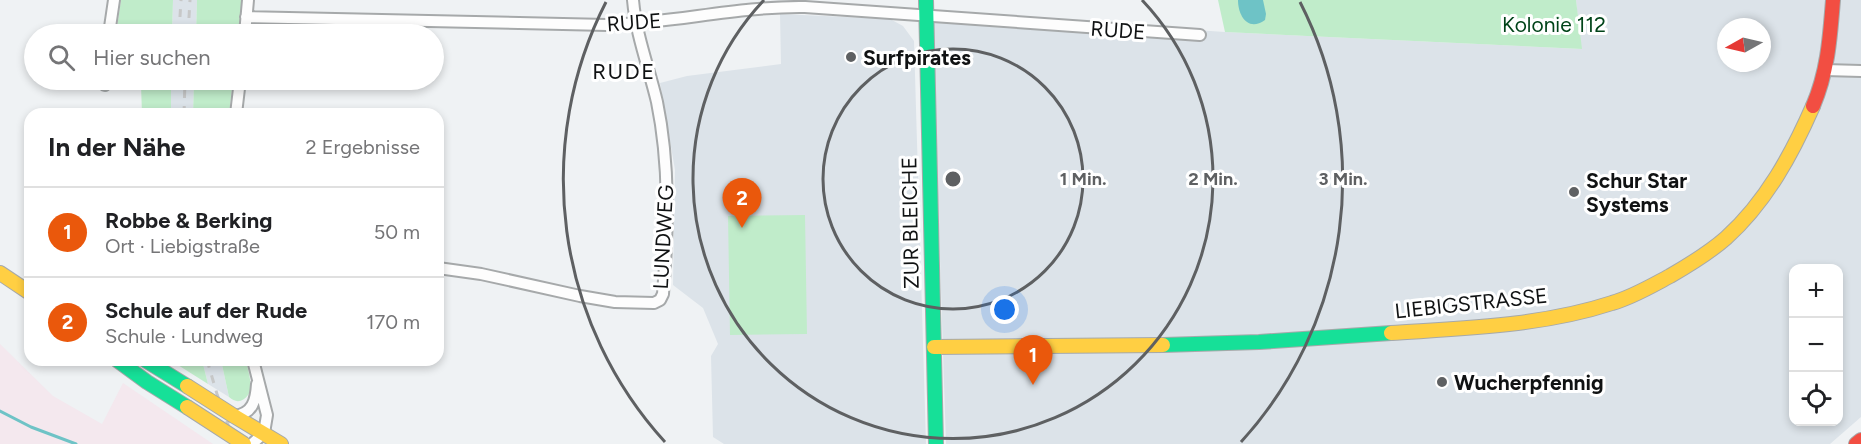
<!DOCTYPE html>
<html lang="de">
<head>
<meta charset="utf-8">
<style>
  :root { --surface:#fff; --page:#f6f6f6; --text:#202124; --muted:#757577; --line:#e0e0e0; --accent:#ea580c }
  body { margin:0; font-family:Figtree,sans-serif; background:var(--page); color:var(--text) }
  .controls { position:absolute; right:18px; bottom:18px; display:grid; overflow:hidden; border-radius:12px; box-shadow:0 3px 9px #0003 }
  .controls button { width:54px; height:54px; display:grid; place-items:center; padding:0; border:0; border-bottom:2px solid var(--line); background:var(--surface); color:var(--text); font:30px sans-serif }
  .compass { position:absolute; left:1717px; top:18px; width:54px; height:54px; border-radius:50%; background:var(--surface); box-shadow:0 3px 9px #0003; rotate:262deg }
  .you { position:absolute; left:1005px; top:310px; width:21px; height:21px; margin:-15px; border:4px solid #fff; border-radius:50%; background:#1a73e8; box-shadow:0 0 0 9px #1a73e833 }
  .badge { display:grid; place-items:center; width:39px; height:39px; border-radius:50%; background:var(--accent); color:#fff; font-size:20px; font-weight:700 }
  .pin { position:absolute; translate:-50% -50px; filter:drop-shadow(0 2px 3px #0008) }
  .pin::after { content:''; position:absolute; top:32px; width:21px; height:18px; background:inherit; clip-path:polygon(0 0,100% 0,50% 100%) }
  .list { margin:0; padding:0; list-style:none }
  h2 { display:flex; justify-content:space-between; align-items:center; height:78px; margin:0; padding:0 24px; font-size:26px }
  h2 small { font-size:20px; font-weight:400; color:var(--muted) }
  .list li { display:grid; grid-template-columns:39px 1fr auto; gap:18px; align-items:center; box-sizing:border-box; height:90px; padding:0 24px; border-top:2px solid var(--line) }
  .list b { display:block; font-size:22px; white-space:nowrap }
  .list p { margin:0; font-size:20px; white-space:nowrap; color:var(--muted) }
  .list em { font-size:20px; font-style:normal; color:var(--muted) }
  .icon { flex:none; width:33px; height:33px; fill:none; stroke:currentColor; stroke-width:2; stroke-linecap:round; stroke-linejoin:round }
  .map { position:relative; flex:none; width:1861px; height:444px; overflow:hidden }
  .search { position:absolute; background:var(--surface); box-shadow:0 3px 9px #0003; left:24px; top:24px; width:420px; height:66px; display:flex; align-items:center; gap:15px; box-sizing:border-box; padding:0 21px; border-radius:33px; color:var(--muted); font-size:22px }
  .panel { position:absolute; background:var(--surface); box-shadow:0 3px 9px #0003; left:24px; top:108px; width:420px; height:258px; border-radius:18px }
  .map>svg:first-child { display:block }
  .built { fill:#dce3e9; fill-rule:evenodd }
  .industrial { fill:#f4e8ee }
  .green { fill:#c0ecca }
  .water { fill:#6ec3c6 }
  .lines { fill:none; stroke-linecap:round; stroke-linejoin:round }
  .stream { stroke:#6ec3c6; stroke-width:3 }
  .street-casing { stroke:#a6a9aa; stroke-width:14 }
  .fast-casing { stroke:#a6a9aa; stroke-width:16 }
  .slow-casing { stroke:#a6a9aa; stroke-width:16 }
  .jam-casing { stroke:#a6a9aa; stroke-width:16 }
  .street { stroke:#fdfdfd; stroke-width:10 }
  .fast { stroke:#16e098; stroke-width:14 }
  .slow { stroke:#ffcf43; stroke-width:14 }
  .jam { stroke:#f24e42; stroke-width:14 }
  .rail { stroke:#c7c8c8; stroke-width:3; stroke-dasharray:8 8; stroke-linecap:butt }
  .slow-bridge-casing { stroke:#a6a9aa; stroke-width:16; stroke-linecap:butt }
  .slow-bridge { stroke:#ffcf43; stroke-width:14 }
  .ring { fill:none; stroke:#5e6062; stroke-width:3 }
  .poi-dot { fill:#5e6062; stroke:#fff; stroke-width:2 }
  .labels { text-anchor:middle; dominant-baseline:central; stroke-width:6; stroke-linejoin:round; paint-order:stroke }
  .street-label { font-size:21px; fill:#101213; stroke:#fff }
  .park-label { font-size:21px; fill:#004419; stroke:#fff }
  .poi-label { font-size:21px; font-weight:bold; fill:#101213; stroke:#fff; text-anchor:start }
  .neighbourhood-label { font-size:22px; letter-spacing:1.5px; fill:#101213; stroke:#fff }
  .centre { fill:#5e6062; stroke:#fff; stroke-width:3 }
  .ring-label { font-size:18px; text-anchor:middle; font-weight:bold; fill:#5e6062; stroke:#fff; stroke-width:6; stroke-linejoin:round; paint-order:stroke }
</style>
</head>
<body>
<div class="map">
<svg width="1861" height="444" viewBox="0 0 1861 444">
  <rect width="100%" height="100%" fill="#eff2f4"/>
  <path class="built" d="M173,0h24l-1,34h-24z
    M1576,0h285v417l-31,27h-884l-14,-432 293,20 356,17zM1726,27h36v36h-36zM1794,268h44v154h-44z
    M780,14l110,5 13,7 11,15 12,403h-202l-11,-7 -2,-81 7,-12 -15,-36 -30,-23 2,-115 -15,-87 27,-7 94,-12z
    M171,80h23l-1,34h-22z
    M202,360h19l8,37 -21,-13z"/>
  <path class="industrial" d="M0,344l53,52 49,28 21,-41 90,61h-213z"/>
  <path class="green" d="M121,0h52l-1,34h-56z
    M197,0h45l-3,34h-43z
    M1218,0h358l6,49 -357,-17z
    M124,80h47v34h-29l-1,-29 -15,-2z
    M194,80h39l-4,34h-36z
    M805,215l2,119 -77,1 -2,-119z
    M170,360h32l6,24z
    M221,360h25c2,12 10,32 -2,39 -6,4 -10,2 -15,-2z"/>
  <path class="water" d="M1238,0h25l3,14 -1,6c-17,12 -27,-4 -27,-20z"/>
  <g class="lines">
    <path class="stream" d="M0,411l31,16 45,17"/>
    <defs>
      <path id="street" d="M246,17l361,8c67,-2 132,-19 198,-18l395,28
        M109,34l5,-34
        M245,34l3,-34
        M1825,70l36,1
        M105,85l1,-5
        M236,114l4,-34
        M438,268l43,6 99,22 35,6 39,1 6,-3 3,-6c5,-64 7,-129 -6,-192 -8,-34 -21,-67 -24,-102
        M234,416c19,-2 22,-16 23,-32
        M252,444l12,-11 3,-18 -14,-55"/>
      <path id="fast" d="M926,0l10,444
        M1163,345l96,-3 132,-9
        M117,360l30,22 40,25
        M145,360l42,26"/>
      <path id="slow" d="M0,273l30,20
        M1391,333c74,-5 151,-7 221,-30 21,-6 39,-17 58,-27 19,-11 39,-23 56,-38 40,-36 66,-84 87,-132
        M934,347l229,-2
        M234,416l47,28"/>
      <path id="jam" d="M1813,106c15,-35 17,-69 20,-106
        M1856,444l5,-4"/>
    </defs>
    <use href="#street" class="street-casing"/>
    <use href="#fast" class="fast-casing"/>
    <use href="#slow" class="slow-casing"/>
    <use href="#jam" class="jam-casing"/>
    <use href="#street" class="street"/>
    <use href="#fast" class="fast"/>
    <use href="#slow" class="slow"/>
    <use href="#jam" class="jam"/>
    <path class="rail" d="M179,33l2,-33
      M188,34l2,-34
      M184,114l1,-34
      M207,360l10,34 18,50"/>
    <defs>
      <path id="slow-bridge" d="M187,386l47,30
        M187,407l57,37"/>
    </defs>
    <use href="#slow-bridge" class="slow-bridge-casing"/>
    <use href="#slow-bridge" class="slow-bridge"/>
  </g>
  <g class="ring">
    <circle cx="953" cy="179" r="130"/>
    <path d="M1142 0A260 260 0 1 1 764 0"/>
    <path d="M665 442A390 390 0 0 1 606 2M1300 2A390 390 0 0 1 1241 442"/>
  </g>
  <g class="poi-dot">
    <circle cx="851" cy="57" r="6"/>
    <circle cx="1574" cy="192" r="6"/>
    <circle cx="1442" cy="382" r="6"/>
  </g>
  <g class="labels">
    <g class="street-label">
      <text transform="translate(634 22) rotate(-4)">RUDE</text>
      <text transform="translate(1118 30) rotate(4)">RUDE</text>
      <text transform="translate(910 223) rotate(-91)">ZUR BLEICHE</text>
      <text transform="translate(663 237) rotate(-87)">LUNDWEG</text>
      <text transform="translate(1471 303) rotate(-6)">LIEBIGSTRASSE</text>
    </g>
    <g class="park-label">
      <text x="1554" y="24">Kolonie 112</text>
    </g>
    <g class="poi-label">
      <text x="863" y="57">Surfpirates</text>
      <text x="1586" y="180">Schur Star<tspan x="1586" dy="24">Systems</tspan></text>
      <text x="1454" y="382">Wucherpfennig</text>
    </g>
    <g class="neighbourhood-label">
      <text x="624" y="71">RUDE</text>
    </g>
  </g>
  <circle cx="953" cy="179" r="9" class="centre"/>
  <g class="ring-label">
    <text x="1083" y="185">1 Min.</text>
    <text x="1213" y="185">2 Min.</text>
    <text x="1343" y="185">3 Min.</text>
  </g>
</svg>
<div class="controls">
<button>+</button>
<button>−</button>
<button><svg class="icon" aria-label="locate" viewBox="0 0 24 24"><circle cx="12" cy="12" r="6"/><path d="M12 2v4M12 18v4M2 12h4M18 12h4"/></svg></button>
</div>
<svg class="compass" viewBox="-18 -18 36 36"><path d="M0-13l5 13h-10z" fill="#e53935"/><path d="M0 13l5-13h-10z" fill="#757577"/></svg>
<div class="you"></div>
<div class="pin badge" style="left:1033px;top:385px">1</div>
<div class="pin badge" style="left:742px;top:228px">2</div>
<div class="search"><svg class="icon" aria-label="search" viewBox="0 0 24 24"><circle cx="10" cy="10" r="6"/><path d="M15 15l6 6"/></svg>Hier suchen</div>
<section class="panel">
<h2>In der Nähe<small>2 Ergebnisse</small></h2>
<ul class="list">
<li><span class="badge">1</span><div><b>Robbe &amp; Berking</b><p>Ort · Liebigstraße</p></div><em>50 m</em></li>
<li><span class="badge">2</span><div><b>Schule auf der Rude</b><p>Schule · Lundweg</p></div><em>170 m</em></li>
</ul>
</section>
</div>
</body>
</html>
